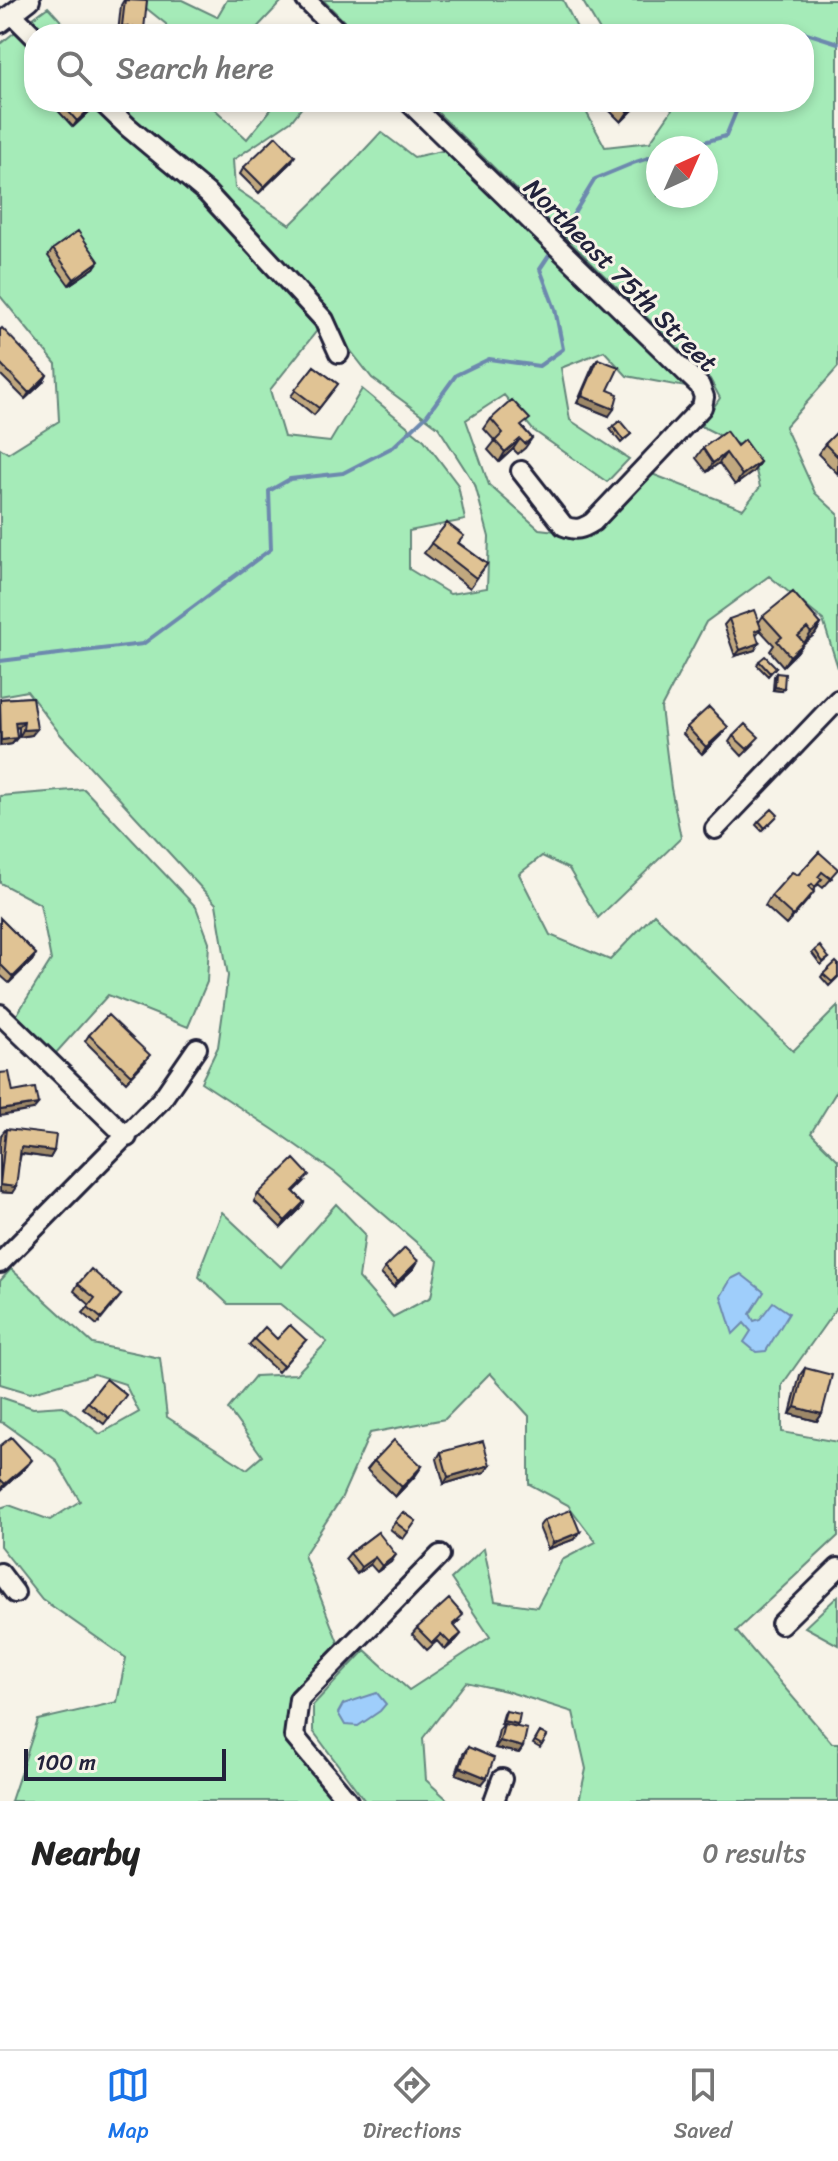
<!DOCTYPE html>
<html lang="en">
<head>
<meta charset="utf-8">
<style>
  :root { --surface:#fff; --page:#f6f6f6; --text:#222; --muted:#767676; --line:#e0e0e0; --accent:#1a73e8 }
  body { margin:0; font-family:Sriracha,sans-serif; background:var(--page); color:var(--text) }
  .compass { position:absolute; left:646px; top:136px; width:72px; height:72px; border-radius:50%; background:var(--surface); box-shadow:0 4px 12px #0003; rotate:45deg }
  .scale { position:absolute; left:24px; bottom:20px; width:202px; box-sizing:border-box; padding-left:8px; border:4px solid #22223b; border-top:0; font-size:22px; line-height:28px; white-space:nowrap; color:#22223b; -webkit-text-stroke:6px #f7f3e8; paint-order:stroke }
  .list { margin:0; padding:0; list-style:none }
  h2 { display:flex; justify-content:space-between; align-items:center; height:104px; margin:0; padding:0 32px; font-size:34px }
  h2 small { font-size:26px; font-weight:400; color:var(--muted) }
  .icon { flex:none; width:44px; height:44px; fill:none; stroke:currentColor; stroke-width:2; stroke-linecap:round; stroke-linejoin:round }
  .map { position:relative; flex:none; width:838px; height:1801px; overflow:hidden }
  .search { position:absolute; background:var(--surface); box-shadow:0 4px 12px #0003; left:24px; right:24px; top:24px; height:88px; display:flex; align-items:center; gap:20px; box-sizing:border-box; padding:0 28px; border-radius:32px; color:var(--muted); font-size:30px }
  .sheet { height:248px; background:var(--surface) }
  nav { display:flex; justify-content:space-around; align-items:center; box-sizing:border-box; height:112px; border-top:2px solid var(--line); background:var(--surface); font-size:22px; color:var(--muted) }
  nav a { display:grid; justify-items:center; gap:4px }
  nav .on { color:var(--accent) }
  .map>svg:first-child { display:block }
  .green { fill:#a5ebb8; stroke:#64867a; stroke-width:2; fill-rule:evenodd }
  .water { fill:#9fcefb; stroke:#6d89ae; stroke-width:2 }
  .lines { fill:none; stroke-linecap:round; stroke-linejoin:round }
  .stream { stroke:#6d89ae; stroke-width:4 }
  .minor-casing { stroke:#22223b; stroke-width:24 }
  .minor { stroke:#f7f3e8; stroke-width:18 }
  .wall { fill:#c1a87f; stroke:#22223b; stroke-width:2 }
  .shaded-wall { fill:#9d8868; stroke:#22223b; stroke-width:2 }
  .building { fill:#e0c394; stroke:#22223b; stroke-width:2 }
  .labels { text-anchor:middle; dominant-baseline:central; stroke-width:6; stroke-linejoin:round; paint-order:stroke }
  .street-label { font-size:26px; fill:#22223b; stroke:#f7f3e8 }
</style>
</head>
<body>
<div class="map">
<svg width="838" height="1801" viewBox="0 0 838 1801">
  <rect width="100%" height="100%" fill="#f7f3e8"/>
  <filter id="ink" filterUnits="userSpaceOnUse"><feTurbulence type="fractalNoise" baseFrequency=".0125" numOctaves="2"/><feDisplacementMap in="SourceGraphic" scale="16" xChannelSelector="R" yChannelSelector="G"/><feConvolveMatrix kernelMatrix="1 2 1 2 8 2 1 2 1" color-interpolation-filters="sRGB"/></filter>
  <g filter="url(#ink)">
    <path class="green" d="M136,0h46l35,17 10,-17h56l-32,34h-83l-2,-10z
      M323,0h240l17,34h-223z
      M582,0h256v367l-53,60 30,66 23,21v154l-15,-48 -54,-44 -63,46 -45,86 10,80 10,50 -83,80 -29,-49 -27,-13 -23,18 31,61 60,25 44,-46 139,137 45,-45v83l-27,44 27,27v146l-56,79v47l56,10v94l-102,95 96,112h6v58h-259l7,-32 -13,-57 -67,-21 -40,-9 -43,56 3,42 23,21h-84l-52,-70v-26l52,-55 44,40 81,-53 -39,-58 33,-31 11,53 42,6 25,-47 34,-18 -28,-37 -39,-21v-68l-39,-43 -45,46 -75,14 -29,66 -37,56 35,90 -47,47 -8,46 51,63h-324l27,-81 79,-18 9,-44 -84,-59 -42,-53v-38l9,-3 41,15 30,-19 -24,-41 -52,-37 -4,-1v-25l33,11 30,-2 37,28 39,-22 -14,-28 -31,-10 -64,19 -30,-9v-103l11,-12 82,75 67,14 7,59 80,52 15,-13 -34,-47 27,-33 41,-2 31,-32 -47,-38h-52l-29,-27 3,-14 20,-51 59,55 55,-63 29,30 -6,44 34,39 38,-20 7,-36 -101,-87 -63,-44 -73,-48 17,-35 10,-71 -12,-72 -155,-169 -34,-44 -27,5v-248l8,5 51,-32 -3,-57 -56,-68v-252l15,-12 19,18v52h56l42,40 72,59 115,127 -49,62 14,47 46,5 32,-53 62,51 34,45 7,35 -56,11v38l41,25 37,-6 2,-51 -14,-52 -37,-58 -66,-49 -25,-32 -14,-32 -123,-128 -97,-84h94l40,37 30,-37h29l-14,18 -59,40 2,28 55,37 53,-52 38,-41 33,25 32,-7 245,238 -64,-12 -23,-25 -43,17 9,52 59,39 -22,23 -74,-52 -29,-35 -38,25 23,65 50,44 52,6 61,-61 91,35 17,-22 -9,-36 -50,-25 19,-28 -10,-19 -283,-277h154l24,45 45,-5 22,-32 -5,-8h137v-68h-202zM658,148h48v48h-48z
      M48,7l25,27h-30l-14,-13z
      M84,789l112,118 13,35 -2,40 -19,45 -80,-32 -53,59 -39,-38 35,-56 -11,-56 -40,-21v-87z
      M838,1596v49l-33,-18z"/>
    <path class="water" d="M741,1274l23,18 -14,22 4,7 6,-2 13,-17 16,11 -23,38 -10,1 -12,-10 7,-11 -7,-8 -11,11 -12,-38 10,-17z
      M377,1693l9,11 -6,7 -22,15 -13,-1 -7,-12 5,-9z"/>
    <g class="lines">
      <path class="stream" d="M781,34l13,-5 44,14
        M682,148l44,-12 14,-34
        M561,235l34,-56 41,-17 22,-7
        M0,661l143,-17 128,-95 -2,-58 21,-12 53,-6 50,-26 34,-32 29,-40 33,-16 50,7 24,-17 -8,-40 -15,-40 10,-15"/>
      <defs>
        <path id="minor" d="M306,0l34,34
          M12,14l22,22
          M0,23l30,-23
          M102,102l26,25 79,66 117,127 15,33
          M409,102l291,284 4,11 -2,10 -109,115c-11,7 -17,9 -29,4l-43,-55
          M715,829l123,-129
          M0,1014l127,123
          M0,1263l162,-164 35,-51
          M0,1573l15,20
          M781,1624l57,-56
          M348,1801l-54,-65 5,-37 141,-144
          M494,1801l8,-22"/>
      </defs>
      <use href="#minor" class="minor-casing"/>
      <use href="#minor" class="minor"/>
    </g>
    <path class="wall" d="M124,0h17l-1,34 -22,-1 3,-28z
      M53,102h41l-3,8 -18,17 -21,-23z
      M601,102h40l-20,20z
      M291,162l-32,31 -19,-19 4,-7z
      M53,249l41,19 -25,17 -21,-29z
      M0,330l47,45 -4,7 -18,17 -25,-25z
      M598,359l10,31 1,26 -32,-13 16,-37z
      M314,366l24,18 -24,31 -23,-19z
      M491,419l32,9 9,10 -7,10 -7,6 -5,-5 -14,13 -11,-12 7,-9 -11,-12z
      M613,426l18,8 -10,9 -11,-14z
      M838,432v42l-20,-20 7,-10z
      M737,446l23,16 -7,10 -18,13 -16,-22 -12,9 -11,-14 7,-10z
      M447,523l12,20 28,21 -17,24 -46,-35z
      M763,616l58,8 -6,10 -11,9 -7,9 -14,14 -13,-15 4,-6 -14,-15 -4,5 -1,15 -20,6 -11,-31 5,-6 30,3z
      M759,661l17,6 -8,9 -11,-11z
      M776,673l6,18 -9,-1 1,-14z
      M32,697v38l-13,2v-10l-3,1 1,10 -5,6 -12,2v-47z
      M687,727h41l-5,6 -21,21 -19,-20z
      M733,736l21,8 -12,12 -13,-14z
      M775,818l-13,13 -6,-6 3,-4z
      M819,852l13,26 -9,10 -5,-4 -11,17 -21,24 -21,-19 6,-10 27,-21z
      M0,918l36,36 -4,7 -23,22 -9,-8z
      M815,950l14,8 -8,7 -9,-12z
      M823,974l15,3 -9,9 -8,-9z
      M89,1035l57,26 -20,21 -41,-41z
      M6,1129l48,22 -4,7 -29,-4 -9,39 -12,-1v-47l1,-10z
      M304,1182l-10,10 10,10 -4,7 -19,19 -27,-27 4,-7z
      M418,1261l-4,7 -20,19 -13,-13 4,-6z
      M78,1284l43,11 -24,30 -14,-12 7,-8 -16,-14z
      M254,1339h23l29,1 -28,32 -29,-27z
      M805,1368l17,46 -5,7 -27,-7 10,-39z
      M106,1379l20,16 -22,29 -21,-16z
      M0,1446l27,20 -27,25z
      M441,1452l49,13 -5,7 -41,12 -7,-25z
      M374,1461l48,5 -7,10 -20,21 -28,-27z
      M403,1512l13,9 -13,18 -13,-10z
      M544,1520l36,12 -5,7 -27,10 -9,-22z
      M378,1532l13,30 -14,10 -7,-8 -13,10 -12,-15 5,-6z
      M459,1621l-5,5 7,8 -5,6 -11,10 -8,-9 -10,9 -15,-16 5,-6z
      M506,1711l10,15 7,21 -4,6 -24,-5 4,-18 4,-5 -2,-1 3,-10z
      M540,1732l7,4 -7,12 -7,-4z
      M468,1747l14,37 -26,-10 7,-20z"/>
    <path class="shaded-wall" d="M122,26l22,3 -4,5 -22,-1z
      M638,102h3l-20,20 7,-10z
      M95,104l-4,6 -18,17 4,-6z
      M295,156l-4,6 -32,31 5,-6z
      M99,261l-5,7 -25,17 5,-6z
      M47,375l-4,7 -18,17 4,-6z
      M582,396l32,13 -5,7 -32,-13z
      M520,439l-7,10 -14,13 6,-10z
      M726,453l-7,10 -12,9 6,-9z
      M760,462l-7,10 -18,13 7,-10z
      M821,624l-6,10 -11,9 7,-10z
      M759,643l-4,7 -20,6 5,-6z
      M804,643l-7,9 -14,14 7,-10z
      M775,687l9,1 -2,3 -9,-1z
      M24,721l-5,6 -8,1 4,-6z
      M728,727l-5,6 -21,21 4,-7z
      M37,729l-5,6 -13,2 4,-7z
      M17,738l-5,6 -12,2 1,-6z
      M814,892l-7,9 -21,24 7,-9z
      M36,954l-4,7 -23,22 4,-6z
      M38,1104l-5,6 -33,6v-6z
      M21,1147l33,4 -4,7 -33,-5z
      M0,1185l16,2 -4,6 -12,-1z
      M304,1202l-4,7 -19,19 4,-7z
      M418,1261l-4,7 -20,19 4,-6z
      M795,1407l27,7 -5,7 -27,-7z
      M32,1460l-5,6 -27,25 5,-7z
      M490,1465l-5,7 -41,12 4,-7z
      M422,1466l-7,10 -20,21 7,-10z
      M580,1532l-5,7 -27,10 5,-6z
      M396,1555l-5,7 -14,10 5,-6z
      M375,1557l-5,7 -13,10 4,-7z
      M461,1634l-5,6 -11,10 5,-7z
      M503,1721l15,3 -3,4 -14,-4z
      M500,1741l23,6 -4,6 -24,-5z
      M460,1767l27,11 -5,6 -26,-10z"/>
    <path class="building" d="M125,0l22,1 -3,28 -22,-3z
      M60,102h34l1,2 -18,17z
      M617,102h21l-10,10z
      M276,136l19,20 -31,31 -20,-20z
      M78,231l21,30 -25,18 -21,-30z
      M2,328l45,47 -18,18 -29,-30v-33z
      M598,359l21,8 -11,23 10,4 -4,15 -32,-13z
      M314,366l24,18 -19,24 -24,-18z
      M512,400l18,19 -9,7 11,12 -7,6 -5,-5 -15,13 -10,-11 8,-8 -12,-14z
      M620,421l11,13 -8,6 -10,-14z
      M726,431l11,15 7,-6 16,22 -18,13 -16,-22 -13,10 -10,-15z
      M838,431v26l-13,-13z
      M447,523l17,13 -6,7 29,21 -11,14 -45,-35z
      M793,592l28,32 -10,9 -4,-5 -9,8 6,7 -14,13 -13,-15 5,-4 -19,-21z
      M754,610l7,18 -6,3 4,12 -19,7 -11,-31z
      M765,656l11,11 -6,6 -11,-12z
      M776,673l9,1 -1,14 -9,-1z
      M32,697l5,32 -14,1 1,-9 -9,1 2,16 -16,2 -1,-41z
      M709,707l19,20 -22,20 -19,-20z
      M745,724l14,13 -12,12 -14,-13z
      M772,809l6,6 -13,13 -6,-7z
      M819,852l19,17 -8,9 -8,-6 -4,5 4,2 -7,8 -3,-3 -3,3 5,5 -21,24 -22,-20 21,-24 6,3z
      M0,918l36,36 -23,23 -13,-13z
      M820,946l9,12 -6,4 -8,-12z
      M836,962l2,2v12l-6,6 -9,-8z
      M108,1015l42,40 -19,20 -42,-40z
      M9,1072l4,20 22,-4 3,16 -38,6v-37z
      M6,1129l50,6 -2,16 -33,-4 -5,40 -16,-2z
      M294,1159l15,16 -16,16 11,11 -19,19 -27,-27z
      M405,1248l13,13 -20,20 -13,-13z
      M91,1269l30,26 -20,23 -13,-11 7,-9 -17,-14z
      M290,1325l16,15 -23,26 -29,-27 11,-12 12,12z
      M805,1368l27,7 -10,39 -27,-7z
      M106,1379l20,16 -17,23 -21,-16z
      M11,1437l21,23 -27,24 -5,-5v-33z
      M394,1440l28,26 -20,21 -28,-26z
      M483,1441l7,24 -42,12 -7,-25z
      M571,1510l9,22 -27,11 -9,-23z
      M403,1512l13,9 -8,11 -13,-10z
      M378,1532l18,23 -14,11 -7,-9 -14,10 -11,-14z
      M449,1599l14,16 -10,9 8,10 -11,9 -9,-9 -9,9 -15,-15z
      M506,1711l14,3 -2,10 -15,-3z
      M504,1724l23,5 -4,18 -23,-6z
      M540,1732l7,4 -5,9 -7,-4z
      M468,1747l26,11 -7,20 -27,-11z"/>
  </g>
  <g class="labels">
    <g class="street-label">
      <text transform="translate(621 275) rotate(45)">Northeast 75th Street</text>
    </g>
  </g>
</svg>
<svg class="compass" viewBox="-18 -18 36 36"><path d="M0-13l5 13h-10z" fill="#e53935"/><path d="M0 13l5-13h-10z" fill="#767676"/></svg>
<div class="scale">100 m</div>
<div class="search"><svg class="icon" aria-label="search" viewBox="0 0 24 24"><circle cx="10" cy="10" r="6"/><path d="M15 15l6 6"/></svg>Search here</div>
</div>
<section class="sheet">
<h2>Nearby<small>0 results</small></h2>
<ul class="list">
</ul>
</section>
<nav>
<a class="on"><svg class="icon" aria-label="map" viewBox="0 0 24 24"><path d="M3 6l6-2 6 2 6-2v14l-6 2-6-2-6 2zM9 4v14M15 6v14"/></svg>Map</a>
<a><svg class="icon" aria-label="directions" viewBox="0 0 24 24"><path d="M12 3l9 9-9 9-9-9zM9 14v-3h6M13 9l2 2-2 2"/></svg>Directions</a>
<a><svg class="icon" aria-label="saved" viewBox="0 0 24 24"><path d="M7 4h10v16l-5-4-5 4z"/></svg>Saved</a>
</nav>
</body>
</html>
